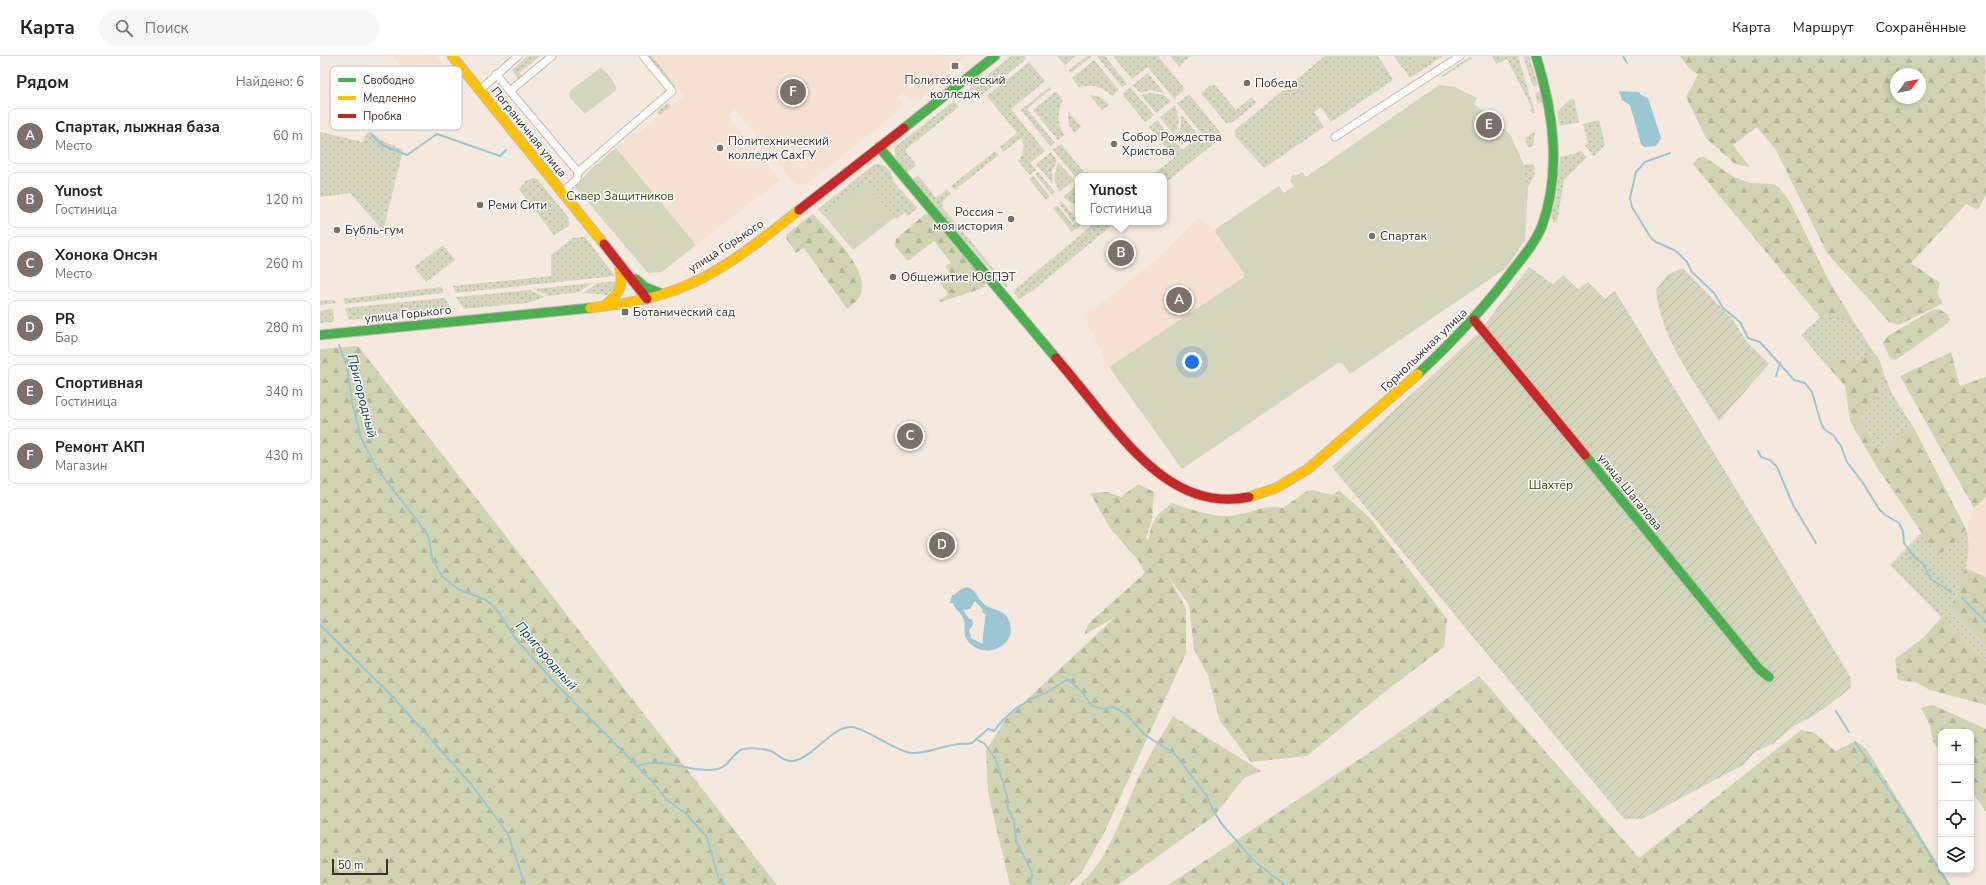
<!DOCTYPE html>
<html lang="ru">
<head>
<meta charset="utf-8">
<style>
  :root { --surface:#fff; --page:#f6f6f6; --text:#222; --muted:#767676; --line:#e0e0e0; --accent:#7b716a }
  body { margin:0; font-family:"Nunito Sans",sans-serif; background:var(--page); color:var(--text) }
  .controls { position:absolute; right:12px; bottom:12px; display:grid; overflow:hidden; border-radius:8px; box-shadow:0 2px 6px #0003 }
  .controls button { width:36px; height:36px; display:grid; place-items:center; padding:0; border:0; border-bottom:1px solid var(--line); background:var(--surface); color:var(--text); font:20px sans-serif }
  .compass { position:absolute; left:1570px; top:12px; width:36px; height:36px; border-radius:50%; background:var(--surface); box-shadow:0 2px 6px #0003; rotate:58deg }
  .scale { position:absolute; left:12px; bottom:10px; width:56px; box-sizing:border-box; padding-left:4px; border:2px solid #39312b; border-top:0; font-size:11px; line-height:14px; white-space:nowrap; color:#39312b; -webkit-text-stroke:3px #fff; paint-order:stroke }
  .you { position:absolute; left:872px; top:306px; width:14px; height:14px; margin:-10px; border:3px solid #fff; border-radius:50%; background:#1a73e8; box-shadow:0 0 0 6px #1a73e833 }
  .badge { display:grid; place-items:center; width:26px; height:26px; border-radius:50%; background:var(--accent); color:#fff; font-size:13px; font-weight:700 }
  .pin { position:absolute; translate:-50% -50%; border:2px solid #fff; box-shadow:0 1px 4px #0006 }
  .popup { position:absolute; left:755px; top:117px; width:92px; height:52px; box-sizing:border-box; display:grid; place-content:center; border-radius:8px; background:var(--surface); filter:drop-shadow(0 1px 3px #0005); font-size:13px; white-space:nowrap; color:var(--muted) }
  .popup b { font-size:15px; color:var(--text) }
  .popup::after { content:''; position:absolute; left:50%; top:100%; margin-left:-8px; border:8px solid transparent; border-top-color:var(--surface) }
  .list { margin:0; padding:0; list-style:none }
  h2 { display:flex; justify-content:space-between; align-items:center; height:52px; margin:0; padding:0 16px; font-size:17px }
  h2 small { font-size:13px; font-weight:400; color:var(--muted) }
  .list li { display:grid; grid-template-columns:26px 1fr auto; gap:12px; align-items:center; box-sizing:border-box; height:56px; margin:0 8px 8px; padding:0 8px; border:1px solid var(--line); border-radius:8px }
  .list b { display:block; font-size:15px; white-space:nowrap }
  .list p { margin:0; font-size:13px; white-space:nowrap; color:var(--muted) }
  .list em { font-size:13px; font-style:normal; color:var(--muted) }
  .icon { flex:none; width:22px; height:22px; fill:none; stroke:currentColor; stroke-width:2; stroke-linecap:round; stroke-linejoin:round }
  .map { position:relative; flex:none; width:1666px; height:829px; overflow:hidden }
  header { display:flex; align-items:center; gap:24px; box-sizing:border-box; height:56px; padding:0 20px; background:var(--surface); border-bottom:1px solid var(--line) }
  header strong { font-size:19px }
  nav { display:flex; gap:22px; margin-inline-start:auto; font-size:14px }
  .search { width:280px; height:36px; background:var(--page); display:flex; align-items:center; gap:10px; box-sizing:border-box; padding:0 14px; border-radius:22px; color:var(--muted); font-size:15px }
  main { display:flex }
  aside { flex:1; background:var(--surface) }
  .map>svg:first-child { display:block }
  .built { fill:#f7e1d2 }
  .grass { fill:url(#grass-dots) }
  .forest { fill:url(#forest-firs); fill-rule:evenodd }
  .park { fill:#d3d5bc }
  .garden { fill:url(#garden-furrows) }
  .water { fill:#9bc6d3; fill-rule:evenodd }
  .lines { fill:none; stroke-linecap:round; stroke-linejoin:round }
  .stream { stroke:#9bc6d3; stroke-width:2 }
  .street-casing { stroke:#c5bbb4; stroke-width:9 }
  .fast-casing { stroke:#c5bbb4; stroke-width:11 }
  .slow-casing { stroke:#c5bbb4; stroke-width:11 }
  .jam-casing { stroke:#c5bbb4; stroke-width:11 }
  .street { stroke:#fefcfa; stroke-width:7 }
  .fast { stroke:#4caf50; stroke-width:9 }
  .slow { stroke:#ffc107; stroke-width:9 }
  .jam { stroke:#c62828; stroke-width:9 }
  .poi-dot { fill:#7b716a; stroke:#fff; stroke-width:1.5 }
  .labels { text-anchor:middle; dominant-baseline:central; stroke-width:3; stroke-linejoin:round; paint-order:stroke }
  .poi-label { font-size:12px; fill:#39312b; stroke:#fff; text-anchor:start }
  .street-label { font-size:12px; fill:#39312b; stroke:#fff }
  .park-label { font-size:12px; fill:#3a4b10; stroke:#fff }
  .water-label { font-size:13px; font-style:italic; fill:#003e4e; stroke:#fff }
  .key { fill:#fff; stroke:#c4c1bf; stroke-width:1 }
  .key-label { font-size:11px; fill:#39312b }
</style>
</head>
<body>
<header>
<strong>Карта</strong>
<div class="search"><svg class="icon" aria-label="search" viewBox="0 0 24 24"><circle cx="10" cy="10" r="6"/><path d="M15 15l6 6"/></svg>Поиск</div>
<nav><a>Карта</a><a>Маршрут</a><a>Сохранённые</a></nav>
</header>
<main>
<aside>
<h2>Рядом<small>Найдено: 6</small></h2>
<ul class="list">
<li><span class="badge">A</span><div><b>Спартак, лыжная база</b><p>Место</p></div><em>60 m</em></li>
<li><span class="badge">B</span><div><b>Yunost</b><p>Гостиница</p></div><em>120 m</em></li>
<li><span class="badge">C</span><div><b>Хонока Онсэн</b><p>Место</p></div><em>260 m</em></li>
<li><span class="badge">D</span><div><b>PR</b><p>Бар</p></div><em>280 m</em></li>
<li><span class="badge">E</span><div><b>Спортивная</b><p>Гостиница</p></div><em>340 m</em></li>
<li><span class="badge">F</span><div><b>Ремонт АКП</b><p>Магазин</p></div><em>430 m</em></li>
</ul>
</aside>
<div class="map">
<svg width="1666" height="829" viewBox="0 0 1666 829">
  <defs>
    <pattern id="grass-dots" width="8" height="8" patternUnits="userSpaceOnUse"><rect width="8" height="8" fill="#d3d5bc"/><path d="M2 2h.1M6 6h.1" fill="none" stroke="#b6b7a2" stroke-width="1.8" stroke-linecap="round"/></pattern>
    <pattern id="forest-firs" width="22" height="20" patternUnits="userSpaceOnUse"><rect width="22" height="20" fill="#d0d4b3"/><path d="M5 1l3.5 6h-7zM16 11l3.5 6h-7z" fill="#b3b69a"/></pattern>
    <pattern id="garden-furrows" width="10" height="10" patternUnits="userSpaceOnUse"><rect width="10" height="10" fill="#d3d5bc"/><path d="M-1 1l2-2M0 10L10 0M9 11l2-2" fill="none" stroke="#b6b7a2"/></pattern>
  </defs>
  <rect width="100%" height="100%" fill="#f5e8df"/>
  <path class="built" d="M73,0h43l30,37 -16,11 -11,6z
    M332,0h315l-24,19 -16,18 -8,7 -6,1 -10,-8 -6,5 7,8 -95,77 -9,2 -8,-4 -57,-72 -8,6 53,65 -84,65 -80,-97 20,-17 2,2 46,-37z
    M879,160l11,12h7l-2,5 29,40v4l-135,90 -26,-53 7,-6 4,1 69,-55z
    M1666,441v80l-21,-9 4,-29 -3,-10 8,-21z"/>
  <path class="grass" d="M208,0h12l-21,17 4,5 -3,3 -8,-11z
    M327,0h5l25,32 -7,-4z
    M691,0h13l2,3 -44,36 -3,-4 -14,11 -5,-5z
    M737,0h19l-11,9z
    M767,0h5l-21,17 -2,-3z
    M777,0h8l22,28 -5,3z
    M793,0h45l27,33 -11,10 -26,-32 -16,12z
    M850,0h20l-11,11z
    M1005,0h53l15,24 -62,42 -10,-15 -7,5 10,15 -60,41 -29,-32v-6z
    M1074,0h16l5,7 10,-7h18l-33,22z
    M1151,0l1,2 -29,19 -2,-1z
    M1172,0h26l17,57h-3l-2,-3 2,-2 -25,-49 -11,5z
    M1203,0h6l9,29 -5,1z
    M774,4l25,30 -7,6c-9,-10 -21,-12 -33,-9l-7,-9z
    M709,6l16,19 -34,28 34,42 -15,12 6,7 -6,5 -12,-14c5,-7 8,-15 3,-23l-18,14 -3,-5 17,-14 -30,-37z
    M828,17l16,20 -13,-3 -11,3 -7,-8z
    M895,29l21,25 16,-13 4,6 -24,20h-6l-25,-30 8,-7z
    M729,31l2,2 -24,20 28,34 -5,3 -29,-36z
    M810,31l24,28 -9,7 -23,-28z
    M736,35l7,9c-6,12 -6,24 1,35l-6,5 -25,-30z
    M1220,35l3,11 -5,2 -3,-11z
    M831,37l12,2 8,6 -15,12 -15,-18z
    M869,38l34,42 -59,48v-8h-13l23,-18 -25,-31 8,-7 25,30 20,-16 -25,-31z
    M769,39l11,2 9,8 -7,5z
    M1254,43l5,23 -19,4 -3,-14 12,-12z
    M634,45l5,6 -54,43 11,15 -9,8 -12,-16v-10z
    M348,47l3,3 -11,9 -3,-3z
    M855,49l4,15 -4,16 -15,-19z
    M748,55l13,16 -7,6 -6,-10z
    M861,58l15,19 -14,12 -6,-7 5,-11z
    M1279,64l6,25 -11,11 -9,-10 3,-3 -5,-19z
    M0,76l42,10 5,-9 4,-1 8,7 24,11 -20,81 -33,-38 -30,4z
    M1215,76l-2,14 -4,1 -2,-2 -2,-7z
    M741,88l23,28 -8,6 -23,-28z
    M1260,94l7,7 -23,23 -7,41 -3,2 -3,-5 6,-24 3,-37 17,-4z
    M675,95l4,4 -44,35 -4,-4z
    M731,96l6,8 -5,11 1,13 -17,-20z
    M738,106l16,18 -15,12 -5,-15z
    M555,108c10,-1 18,7 18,17l24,27 -9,8 -4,-4 -6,6h-4l-29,-36 -41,33 -2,-1 -4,-5z
    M1213,108c4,8 0,16 -5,23h-2l-2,-22z
    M718,116l17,20 -3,3 -17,-21z
    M598,119l18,23 11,-9 4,5 -8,6 -1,7 66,79 -2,1 -94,-107z
    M713,120l17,20 -4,4 -17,-21z
    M213,122l4,1 32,39v8l-15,9 -35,-46 7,-8z
    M757,129l1,1v19l-8,-3 -7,-5z
    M742,145l14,18 -3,3 -14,-18z
    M737,149l16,20 5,-4 3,4 -9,7 -19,-24z
    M776,166h20l-85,70 -12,7 -6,-8z
    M260,181h5l30,39 -160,17 -2,-7 98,-10v-21l22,-17z
    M123,189l12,15 -29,22 -12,-15z
    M296,225l-3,8 -6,6 -24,-2 14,-10z
    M272,227l-13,9 -30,4 -15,-7z
    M121,231l3,6 -99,11 -2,-5z
    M210,234l15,7 -18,6 -63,6 -8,-12z
    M125,242l5,9 -2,3 -99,10 -4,-12z
    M14,244l3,3 -17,2v-4z
    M13,253l1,10 -1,3 -13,1v-12z
    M1515,259l12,5 4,-3 23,36 -14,7h-30l-5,3 -24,-28 19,-18 6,1z
    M1563,315l8,21 23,36h-7l-25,20h-4l-17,-28 -1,-5 17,-16z
    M1646,473c8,24 -5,57 -16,79l36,38v16l-96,-97 32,-33 13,20 22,-12z"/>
  <path class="forest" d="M1360,0h305l1,139 -8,15 -12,-6 -55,59 29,20 -3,10 6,10 -44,22 -10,-3 -62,-69 -51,-103 -19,-23 -24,18 17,22 -15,-3 -29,-26 -20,-41 12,-22 -11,-9zM1576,18h24v24h-24z
    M1384,101l30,20 16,6 22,1 7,3 11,15 39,79 22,36 -4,4 -12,-6 -9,3 -6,-1 -127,-153 5,-6z
    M493,158c15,16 57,56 48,79 -2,7 -9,12 -14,16l-43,-61 -8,5 -10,-15 1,-4z
    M605,158h3l58,68 -3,6 -42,14 -2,-1 9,-7 -8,-11 11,-9 -6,-7 6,-4 -17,-22 -26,20 -13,-15 1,-7z
    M1619,253l8,5 3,5 -2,4 -52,37 -6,-2 -7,-15 5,-7 44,-26z
    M38,290l419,539h-457v-536z
    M1631,296l9,34 26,-9v120l-12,11 -74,-132z
    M1551,297h3l5,5 4,13 -6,28 -17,16 1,5 17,28h5l24,-21 7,1 52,101 -9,11 -17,14 -5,-2 -57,-83 -28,-48 -5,-35 -20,-23 5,-3h30z
    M818,428l16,8 -2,28 -6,17 2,4c5,-21 6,-25 24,-38 18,7 46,16 65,12 17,-3 28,-11 46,-7l24,-17 5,-1 21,5 6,-5 31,28 77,101 -3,28 -62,47 -75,62 -56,6 -31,-41 -12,-45 -14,-27 -5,-44 -22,-30 19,33v45l-81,178 -25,44 -12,10h-58l-22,-92 -2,-42 19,-31 110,-103 -31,18 5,-12 56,-50 -7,-13 -28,-32 -20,-35 17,-1 14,5z
    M1645,512l21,9v69l-36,-38 7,-14z
    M1622,561l44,45v43l-56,-15 -15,-8 -17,-2 -3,-21 29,-22z
    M1159,620l160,182 162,-128 14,3 20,18 21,-10 11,9 84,135h-783l213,-140z
    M1613,649l53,24v83l-15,-22v-58h-30v20l-8,-10 -3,-17 -9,-17z
    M853,660l88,55 -17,7 -30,38 -96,69h-39c32,-27 43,-73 61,-110 9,-20 22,-40 33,-59z"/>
  <path class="park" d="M1090,0h25l-17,11z
    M280,12c6,3 17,15 16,22l-31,24 -15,-16 -1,-4 2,-4z
    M1119,29l16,2 22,11 -3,6 22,16 15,16 13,29 2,21 2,1 -3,53 -19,28 -156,106 -8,-11h-4l-156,106 -73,-102 135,-90v-4l-29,-41 2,-4 62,-42 5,7 10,-7 -4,-6 2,-1 -1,-2 3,-3 2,2 6,-4 4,5z
    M296,92l80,97 -34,27 -14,1 -73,-86 15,-17z
    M545,126l29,36 -41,32 -29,-35z"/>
  <path class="garden" d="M1209,211l24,17 10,-9 15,14 10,-7 17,17 10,-8 235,385 1,12 -36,27 -21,11 -20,17 -19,9 -12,13 -101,54h-18l-292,-352 153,-140v-3z
    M1363,212l50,52 14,22 22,22 -50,57c-25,-41 -58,-81 -63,-131l11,-15z"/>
  <path class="water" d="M1299,35l20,1 2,3 7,3 13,40 -5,8 -12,1 -3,-3 -11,-39 -8,-5z
    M647,531c11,4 9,10 17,17 7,6 18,5 23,13 16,26 -22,46 -39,24 -6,-6 -2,-13 -4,-21 -2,-7 -9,-10 -11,-17h-3l2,-8h2l7,-6zM655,545l8,9 -1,2 4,3c-1,3 -4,28 -3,29l-12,-6 -2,-8 4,-5 -1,-6h-3l-6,-9 7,-1z"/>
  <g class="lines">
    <path class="stream" d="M1303,0l4,7
      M52,79l10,10 25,10 30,-21 63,22 6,-6
      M1350,97l-25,9 -9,10 -6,26 2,9 19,31 5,4 20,9 11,11 5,10 22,21 9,15 17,14 8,16 12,4 34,38 11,3 7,9 9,31 3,6 9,6 8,11 6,16 16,21 16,26 6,6 14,8 4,8 1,12 10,14 9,7 8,15 20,13
      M19,289l8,22 5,34 9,37 16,31 42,54 10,15 3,20 10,18 16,13 28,11 12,11 17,27 41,46 95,96 15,19 20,15 21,23 12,43 5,5
      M1456,320l4,-13
      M1438,395l3,6 9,3 7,7 16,38 23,38
      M1642,542l24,24
      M0,569l72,71 79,88 37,50 17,51
      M1516,655l13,21
      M656,683l9,5 11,16 11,36 1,13 6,12 2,20 14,27 2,7 -2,10
      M1535,686l42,60 52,83
      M317,710c27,-10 54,8 81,3 12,-3 14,-16 25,-20 8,-2 24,0 30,3 6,4 12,10 19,9 21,-2 39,-35 60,-34 13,1 39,21 55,25 17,5 43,-11 60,-8l5,-1 16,-14 6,2 9,-11 12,-11 16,-10 15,-6 22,-14 14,13 10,14 12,3 9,-2 6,3 8,5 18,20 30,19 32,42 5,12 9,15 34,39 30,23"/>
    <defs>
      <path id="street" d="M232,0l-42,35 68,81
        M176,18l14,17
        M160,34l38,-34
        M1015,81l125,-81
        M243,136l14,-13 1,-7 94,-81 -29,-35"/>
      <path id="fast" d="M584,72l91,-72
        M559,91l177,211
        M316,223l9,8 15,6
        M0,279l270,-27
        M1098,318c34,-32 66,-65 94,-103 11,-14 23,-28 30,-45 20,-56 11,-115 -6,-170
        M1265,399l174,214 10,8"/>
      <path id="slow" d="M132,0l152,188
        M284,250c14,-11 20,-19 16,-37
        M270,252c33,-4 65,-9 95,-22 38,-15 83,-51 114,-76
        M929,441l27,-9 32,-19 110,-95"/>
      <path id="jam" d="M479,154l105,-82
        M284,188l43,55
        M1154,264l111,135
        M736,302c15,18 30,36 45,55 37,45 82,98 148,84"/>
    </defs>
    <use href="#street" class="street-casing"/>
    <use href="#fast" class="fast-casing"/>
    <use href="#slow" class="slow-casing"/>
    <use href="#jam" class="jam-casing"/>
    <use href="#street" class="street"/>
    <use href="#fast" class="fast"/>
    <use href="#slow" class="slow"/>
    <use href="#jam" class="jam"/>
  </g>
  <g class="poi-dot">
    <rect x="631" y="6" width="8" height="8" rx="2"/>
    <circle cx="927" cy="27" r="4"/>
    <circle cx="794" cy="88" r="4"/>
    <circle cx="400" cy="92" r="4"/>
    <circle cx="160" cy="149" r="4"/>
    <circle cx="691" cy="163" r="4"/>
    <circle cx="17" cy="174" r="4"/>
    <circle cx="1052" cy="180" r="4"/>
    <circle cx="573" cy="221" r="4"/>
    <rect x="301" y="252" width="8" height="8" rx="2"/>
  </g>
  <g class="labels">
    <g class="poi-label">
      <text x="635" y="24" text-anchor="middle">Политехнический<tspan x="635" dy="14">колледж</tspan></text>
      <text x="935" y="27">Победа</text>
      <text x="802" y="81">Собор Рождества<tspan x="802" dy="14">Христова</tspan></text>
      <text x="408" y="85">Политехнический<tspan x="408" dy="14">колледж СахГУ</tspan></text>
      <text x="168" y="149">Реми Сити</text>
      <text x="683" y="156" text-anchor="end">Россия –<tspan x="683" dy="14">моя история</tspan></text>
      <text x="25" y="174">Бубль-гум</text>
      <text x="1060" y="180">Спартак</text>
      <text x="581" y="221">Общежитие ЮСПЭТ</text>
      <text x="313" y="256">Ботанический сад</text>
    </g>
    <g class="street-label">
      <text transform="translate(209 76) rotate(51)">Пограничная улица</text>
      <text transform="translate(406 190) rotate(-33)">улица Горького</text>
      <text transform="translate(88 258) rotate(-6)">улица Горького</text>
      <text transform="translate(1104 294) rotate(-44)">Горнолыжная улица</text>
      <text transform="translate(1310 436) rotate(51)">улица Шагалова</text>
    </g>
    <g class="park-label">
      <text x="300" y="140">Сквер Защитников</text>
      <text x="1231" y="429">Шахтёр</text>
    </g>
    <g class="water-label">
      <text transform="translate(42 340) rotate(76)">Пригородный</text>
      <text transform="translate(226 600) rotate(49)">Пригородный</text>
    </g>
  </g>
  <rect x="10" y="10" width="132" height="64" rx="6" class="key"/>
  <rect x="18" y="22" width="18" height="4" fill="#4caf50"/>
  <rect x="18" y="40" width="18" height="4" fill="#ffc107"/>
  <rect x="18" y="58" width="18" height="4" fill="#c62828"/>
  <g class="key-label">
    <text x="43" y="28">Свободно</text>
    <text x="43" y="46">Медленно</text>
    <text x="43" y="64">Пробка</text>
  </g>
</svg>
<div class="controls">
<button>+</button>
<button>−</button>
<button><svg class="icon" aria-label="locate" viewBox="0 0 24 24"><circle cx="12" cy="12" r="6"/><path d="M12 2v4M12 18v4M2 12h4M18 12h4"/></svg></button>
<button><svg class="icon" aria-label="layers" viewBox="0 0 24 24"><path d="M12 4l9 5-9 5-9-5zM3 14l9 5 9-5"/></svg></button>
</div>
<svg class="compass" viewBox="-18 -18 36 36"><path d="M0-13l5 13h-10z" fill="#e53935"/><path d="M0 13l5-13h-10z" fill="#767676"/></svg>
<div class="scale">50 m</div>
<div class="you"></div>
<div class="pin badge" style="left:859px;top:244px">A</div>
<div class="pin badge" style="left:801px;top:197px">B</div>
<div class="popup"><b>Yunost</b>Гостиница</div>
<div class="pin badge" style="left:590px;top:380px">C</div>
<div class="pin badge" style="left:622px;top:489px">D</div>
<div class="pin badge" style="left:1169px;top:69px">E</div>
<div class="pin badge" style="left:473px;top:36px">F</div>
</div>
</main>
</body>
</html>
